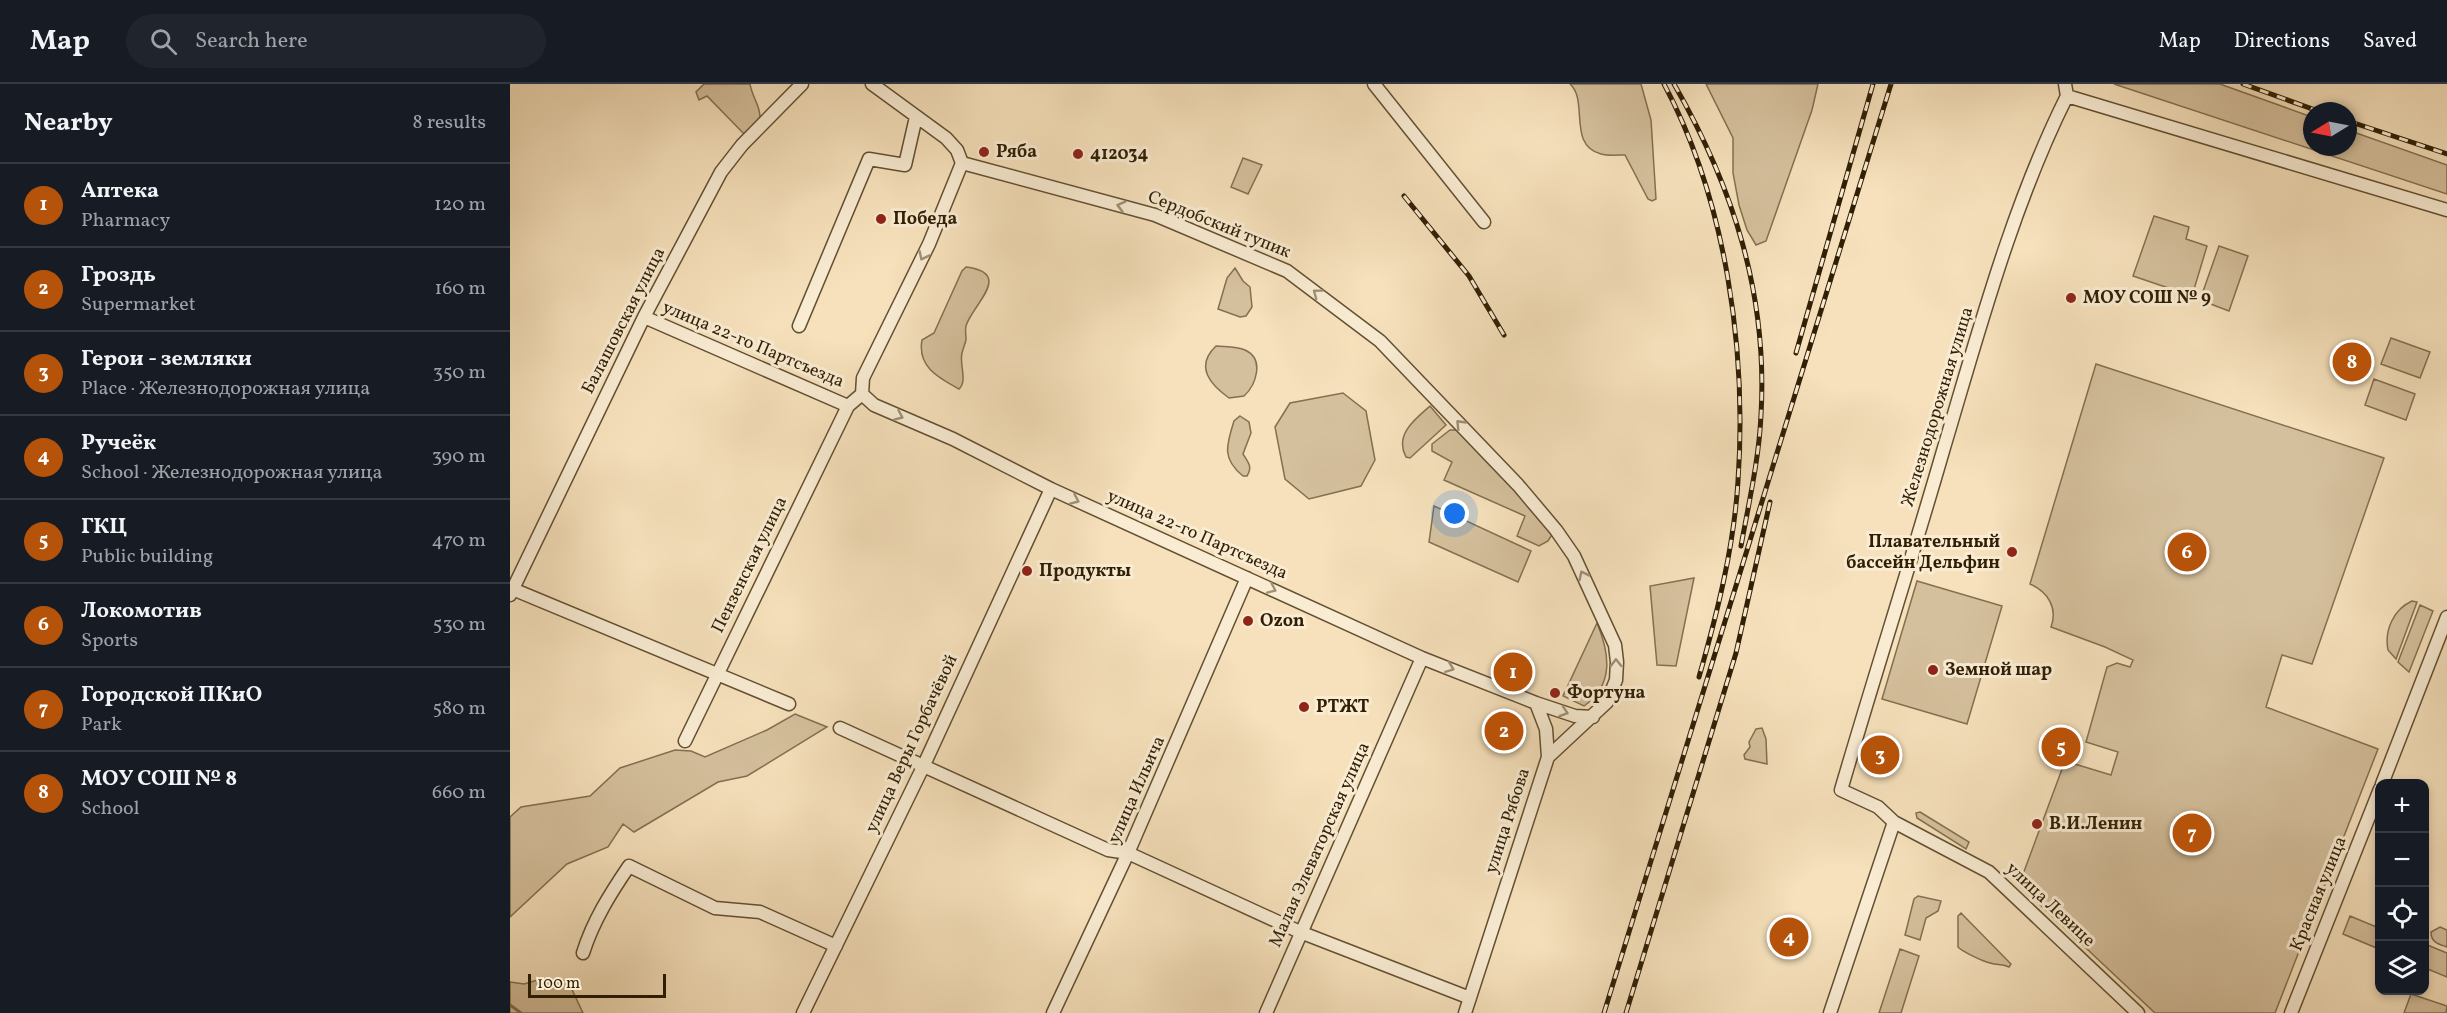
<!DOCTYPE html>
<html lang="en">
<head>
<meta charset="utf-8">
<style>
  :root { --surface:#171b24; --page:#20242c; --text:#f1f3f6; --muted:#9ea1a6; --line:#363941; --accent:#b45309 }
  body { margin:0; font-family:Vollkorn,serif; background:var(--page); color:var(--text) }
  .controls { position:absolute; right:18px; bottom:18px; display:grid; overflow:hidden; border-radius:12px; box-shadow:0 3px 9px #0003 }
  .controls button { width:54px; height:54px; display:grid; place-items:center; padding:0; border:0; border-bottom:2px solid var(--line); background:var(--surface); color:var(--text); font:30px sans-serif }
  .compass { position:absolute; left:1793px; top:18px; width:54px; height:54px; border-radius:50%; background:var(--surface); box-shadow:0 3px 9px #0003; rotate:260deg }
  .scale { position:absolute; left:18px; bottom:15px; width:138px; box-sizing:border-box; padding-left:6px; border:3px solid #311f04; border-top:0; font-size:16px; line-height:21px; white-space:nowrap; color:#311f04; -webkit-text-stroke:4px #f9ecd3; paint-order:stroke }
  .you { position:absolute; left:945px; top:430px; width:21px; height:21px; margin:-15px; border:4px solid #fff; border-radius:50%; background:#1a73e8; box-shadow:0 0 0 9px #1a73e833 }
  .badge { display:grid; place-items:center; width:39px; height:39px; border-radius:50%; background:var(--accent); color:#fff; font-size:20px; font-weight:700 }
  .pin { position:absolute; translate:-50% -50%; border:3px solid #fff; box-shadow:0 2px 6px #0006 }
  .list { margin:0; padding:0; list-style:none }
  h2 { display:flex; justify-content:space-between; align-items:center; height:78px; margin:0; padding:0 24px; font-size:26px }
  h2 small { font-size:20px; font-weight:400; color:var(--muted) }
  .list li { display:grid; grid-template-columns:39px 1fr auto; gap:18px; align-items:center; box-sizing:border-box; height:84px; padding:0 24px; border-top:2px solid var(--line) }
  .list b { display:block; font-size:22px; white-space:nowrap }
  .list p { margin:0; font-size:20px; white-space:nowrap; color:var(--muted) }
  .list em { font-size:20px; font-style:normal; color:var(--muted) }
  .icon { flex:none; width:33px; height:33px; fill:none; stroke:currentColor; stroke-width:2; stroke-linecap:round; stroke-linejoin:round }
  .map { position:relative; flex:none; width:1937px; height:929px; overflow:hidden }
  header { display:flex; align-items:center; gap:36px; box-sizing:border-box; height:84px; padding:0 30px; background:var(--surface); border-bottom:2px solid var(--line) }
  header strong { font-size:28px }
  nav { display:flex; gap:33px; margin-inline-start:auto; font-size:21px }
  .search { width:420px; height:54px; background:var(--page); display:flex; align-items:center; gap:15px; box-sizing:border-box; padding:0 21px; border-radius:33px; color:var(--muted); font-size:22px }
  main { display:flex }
  aside { flex:1; background:var(--surface) }
  .map>svg:first-child { display:block }
  .green { fill:#d5c09d; stroke:#837050; stroke-width:1.5 }
  .lines { fill:none; stroke-linecap:round; stroke-linejoin:round }
  .stream { stroke:#7f6c4d; stroke-width:3 }
  .minor-casing { stroke:#625032; stroke-width:15 }
  .minor { stroke:#f9ecd3; stroke-width:12 }
  .rail-casing { stroke:#311f04; stroke-width:5 }
  .rail { stroke:#f9ecd3; stroke-width:3; stroke-dasharray:9; stroke-linecap:butt }
  .oneway { stroke:#9f9076 }
  .poi-dot { fill:#8f2418; stroke:#f9ecd3; stroke-width:2 }
  .labels { text-anchor:middle; dominant-baseline:central; stroke-width:6; stroke-linejoin:round; paint-order:stroke }
  .poi-label { font-size:18px; font-weight:bold; fill:#311f04; stroke:#f9ecd3; text-anchor:start }
  .street-label { font-size:18px; fill:#311f04; stroke:#f9ecd3 }
</style>
</head>
<body>
<header>
<strong>Map</strong>
<div class="search"><svg class="icon" aria-label="search" viewBox="0 0 24 24"><circle cx="10" cy="10" r="6"/><path d="M15 15l6 6"/></svg>Search here</div>
<nav><a>Map</a><a>Directions</a><a>Saved</a></nav>
</header>
<main>
<aside>
<h2>Nearby<small>8 results</small></h2>
<ul class="list">
<li><span class="badge">1</span><div><b>Аптека</b><p>Pharmacy</p></div><em>120 m</em></li>
<li><span class="badge">2</span><div><b>Гроздь</b><p>Supermarket</p></div><em>160 m</em></li>
<li><span class="badge">3</span><div><b>Герои - земляки</b><p>Place · Железнодорожная улица</p></div><em>350 m</em></li>
<li><span class="badge">4</span><div><b>Ручеёк</b><p>School · Железнодорожная улица</p></div><em>390 m</em></li>
<li><span class="badge">5</span><div><b>ГКЦ</b><p>Public building</p></div><em>470 m</em></li>
<li><span class="badge">6</span><div><b>Локомотив</b><p>Sports</p></div><em>530 m</em></li>
<li><span class="badge">7</span><div><b>Городской ПКиО</b><p>Park</p></div><em>580 m</em></li>
<li><span class="badge">8</span><div><b>МОУ СОШ № 8</b><p>School</p></div><em>660 m</em></li>
</ul>
</aside>
<div class="map">
<svg width="1937" height="929" viewBox="0 0 1937 929">
  <rect width="100%" height="100%" fill="#f6e1bc"/>
  <filter id="stains"><feTurbulence type="fractalNoise" baseFrequency=".00333" numOctaves="4"/><feColorMatrix values="0 0 0 0 .2 0 0 0 0 .09 0 0 0 0 .02 0 0 0 .5 -.17"/></filter>
  <radialGradient id="worn" r=".72"><stop offset=".6" stop-color="#630" stop-opacity="0"/><stop offset="1" stop-color="#630" stop-opacity=".3"/></radialGradient>
  <path class="green" d="M194,0h46c2,13 10,21 10,33l-15,18 -38,-39 -8,4 -3,-8z
    M1060,0h71l10,36 5,79 -4,2 -4,-2 -23,-44c-8,0 -17,1 -24,-1 -34,-9 -12,-53 -31,-70z
    M1196,0h112l-6,26 -46,131 -10,4 -9,-15 -8,-25 -6,-32v-35z
    M1604,0h106l92,33v30h36v-17l99,35v29z
    M733,74l19,7 -14,29 -17,-7z
    M1644,132l35,11 -3,12 21,7 -15,50 -59,-20z
    M1709,162l29,10 -19,55 -29,-11z
    M456,183c49,6 5,39 0,59 -1,4 0,9 0,14 -1,4 -3,9 -4,13 -3,11 6,28 -3,36 -20,-11 -42,-22 -37,-49l12,-7 28,-62z
    M725,184l8,13 7,6 2,20 -6,9 -6,1 -22,-8 9,-31z
    M1881,254l39,14 -10,26 -39,-14z
    M706,262c9,1 20,0 29,4 20,9 11,35 -1,46l-15,2c-18,-13 -35,-31 -13,-52z
    M1586,280l288,94 -72,206 -30,-9 -16,52 112,42 -103,264h-120l-136,-128 46,-124 46,14 7,-23 -32,-10 21,-75 10,-4 13,4 3,-7 -28,-13 -54,-20c7,-19 -3,-35 -21,-43z
    M1864,295l41,15 -9,26 -41,-15z
    M833,309l23,18 9,49 -14,26 -52,13 -24,-20 -10,-52 15,-24z
    M920,322l16,19 -36,33 -4,-1c-12,-22 9,-38 24,-51z
    M730,332l9,6 2,11 -8,21c5,8 10,13 4,22h-4c-21,-17 -17,-30 -9,-55z
    M940,346h7l75,78 21,25 -5,8 -9,5 -22,-10 8,-20 -81,-36 8,-18 -20,-11v-7z
    M924,422l97,45 -13,31 -89,-40z
    M1184,494l-18,88 -19,-1 -7,-79z
    M1407,497l85,25 -35,118 -85,-25z
    M1902,517l5,1 -21,57 -8,-9c-4,-20 6,-41 24,-49z
    M1910,521l13,6 -24,61 -11,-10z
    M1087,539c13,31 17,62 -13,83l-21,-10z
    M285,630l32,13 -80,49 -29,6 -84,50 -11,-8 -15,23 -41,17 -57,53v-100l11,-10 69,-11 30,-28 55,-18 16,1 14,6 62,-27z
    M1252,644l4,11 1,25 -22,-5 -1,-4 6,-8 -1,-5 7,-13z
    M1410,728l49,30 -3,7 -49,-31 -1,-5z
    M1408,812l23,5 -3,10 -12,7 -6,22 -15,-5 9,-36z
    M1451,829l50,51 -2,3c-9,-4 -11,-1 -19,-4 -8,-2 -27,-11 -32,-16v-31z
    M1840,832l29,12v21l-36,-15z
    M1930,843l7,3v17c-8,-3 -16,-4 -16,-15z
    M1915,860l22,9v24l-22,-9z
    M1390,865l19,7 -18,57h-22z
    M31,895l27,2 15,32h-73v-31l14,2z
    M1901,910l36,12 -1,7h-42z"/>
  <g class="lines">
    <path class="stream" d="M0,921l11,8"/>
    <defs>
      <path id="minor" d="M362,0l74,54 11,12 5,13
        M864,0l110,138
        M1555,0l2,12
        M1557,12c-55,110 -89,238 -124,355 -33,114 -69,226 -102,339l37,17 16,15 95,50 149,141
        M1557,12l380,114
        M452,79l193,52 132,56 93,70 138,144 38,45 18,26 41,89 2,17 -1,18 -9,22 -59,55 -83,256
        M452,79l-33,81 -66,134 -1,16 12,11 79,34 98,50 371,169 114,45 39,13 18,1
        M134,233l204,89
        M289,242l70,-167 36,6 11,-48
        M0,504l279,116
        M0,511l134,-278 77,-145 21,-27 60,-61
        M1026,619l10,26 2,28
        M330,644l268,122 20,3 172,79 170,66
        M175,657l163,-335 14,-12
        M1872,700l65,-167
        M73,869c10,-32 27,-59 46,-87l86,42 45,4 76,34
        M293,929l120,-246 128,-278
        M543,929l75,-160 119,-275
        M756,929l156,-355
        M1320,929l64,-191
        M1781,929l89,-224"/>
    </defs>
    <use href="#minor" class="minor-casing"/>
    <use href="#minor" class="minor"/>
    <defs>
      <path id="rail" d="M1154,0c62,116 83,266 74,397 -4,66 -21,133 -39,196
        M1164,0c59,103 94,210 87,331 -2,44 -12,87 -20,131
        M1733,0l75,27
        M1838,37l99,33
        M894,112l65,80 35,59
        M1286,269l77,-269
        M1094,929l287,-929
        M1116,929l110,-360 34,-151"/>
    </defs>
    <use href="#rail" class="rail-casing"/>
    <use href="#rail" class="rail"/>
  </g>
  <defs><path id="oneway-chevron" d="M-2-3.5L2.5 0L-2 3.5" fill="none" stroke-width="1.6" stroke-linecap="round" stroke-linejoin="round" transform="scale(1.5)"/></defs>
  <g class="oneway">
    <use href="#oneway-chevron" transform="translate(611 122) rotate(-165)"/>
    <use href="#oneway-chevron" transform="translate(413 172) rotate(116)"/>
    <use href="#oneway-chevron" transform="translate(807 209) rotate(-143)"/>
    <use href="#oneway-chevron" transform="translate(389 332) rotate(24)"/>
    <use href="#oneway-chevron" transform="translate(950 340) rotate(-134)"/>
    <use href="#oneway-chevron" transform="translate(565 416) rotate(24)"/>
    <use href="#oneway-chevron" transform="translate(1073 491) rotate(-116)"/>
    <use href="#oneway-chevron" transform="translate(762 505) rotate(24)"/>
    <use href="#oneway-chevron" transform="translate(1106 579) rotate(-91)"/>
    <use href="#oneway-chevron" transform="translate(940 584) rotate(21)"/>
    <use href="#oneway-chevron" transform="translate(1054 628) rotate(18)"/>
  </g>
  <g class="poi-dot">
    <circle cx="474" cy="68" r="6"/>
    <circle cx="568" cy="70" r="6"/>
    <circle cx="371" cy="135" r="6"/>
    <circle cx="1561" cy="214" r="6"/>
    <circle cx="1502" cy="468" r="6"/>
    <circle cx="517" cy="487" r="6"/>
    <circle cx="738" cy="537" r="6"/>
    <circle cx="1423" cy="586" r="6"/>
    <circle cx="1045" cy="609" r="6"/>
    <circle cx="794" cy="623" r="6"/>
    <circle cx="1527" cy="740" r="6"/>
  </g>
  <g class="labels">
    <g class="poi-label">
      <text x="486" y="68">Ряба</text>
      <text x="580" y="70">412034</text>
      <text x="383" y="135">Победа</text>
      <text x="1573" y="214">МОУ СОШ № 9</text>
      <text x="1490" y="458" text-anchor="end">Плавательный<tspan x="1490" dy="21">бассейн Дельфин</tspan></text>
      <text x="529" y="487">Продукты</text>
      <text x="750" y="537">Ozon</text>
      <text x="1435" y="586">Земной шар</text>
      <text x="1057" y="609">Фортуна</text>
      <text x="806" y="623">РТЖТ</text>
      <text x="1539" y="740">В.И.Ленин</text>
    </g>
    <g class="street-label">
      <text transform="translate(709 141) rotate(22)">Сердобский тупик</text>
      <text transform="translate(114 237) rotate(-63)">Балашовская улица</text>
      <text transform="translate(243 261) rotate(23)">улица 22-го Партсъезда</text>
      <text transform="translate(1428 323) rotate(-73)">Железнодорожная улица</text>
      <text transform="translate(687 451) rotate(24)">улица 22-го Партсъезда</text>
      <text transform="translate(240 481) rotate(-64)">Пензенская улица</text>
      <text transform="translate(402 660) rotate(-65)">улица Веры Горбачёвой</text>
      <text transform="translate(627 706) rotate(-66)">улица Ильича</text>
      <text transform="translate(998 737) rotate(-72)">улица Рябова</text>
      <text transform="translate(810 761) rotate(-66)">Малая Элеваторская улица</text>
      <text transform="translate(1809 810) rotate(-68)">Красная улица</text>
      <text transform="translate(1540 821) rotate(43)">улица Левице</text>
    </g>
  </g>
  <rect width="100%" height="100%" filter="url(#stains)"/>
  <rect width="100%" height="100%" fill="url(#worn)"/>
</svg>
<div class="controls">
<button>+</button>
<button>−</button>
<button><svg class="icon" aria-label="locate" viewBox="0 0 24 24"><circle cx="12" cy="12" r="6"/><path d="M12 2v4M12 18v4M2 12h4M18 12h4"/></svg></button>
<button><svg class="icon" aria-label="layers" viewBox="0 0 24 24"><path d="M12 4l9 5-9 5-9-5zM3 14l9 5 9-5"/></svg></button>
</div>
<svg class="compass" viewBox="-18 -18 36 36"><path d="M0-13l5 13h-10z" fill="#e53935"/><path d="M0 13l5-13h-10z" fill="#9ea1a6"/></svg>
<div class="scale">100 m</div>
<div class="you"></div>
<div class="pin badge" style="left:1003px;top:588px">1</div>
<div class="pin badge" style="left:994px;top:647px">2</div>
<div class="pin badge" style="left:1370px;top:671px">3</div>
<div class="pin badge" style="left:1279px;top:853px">4</div>
<div class="pin badge" style="left:1551px;top:663px">5</div>
<div class="pin badge" style="left:1677px;top:468px">6</div>
<div class="pin badge" style="left:1682px;top:749px">7</div>
<div class="pin badge" style="left:1842px;top:278px">8</div>
</div>
</main>
</body>
</html>
